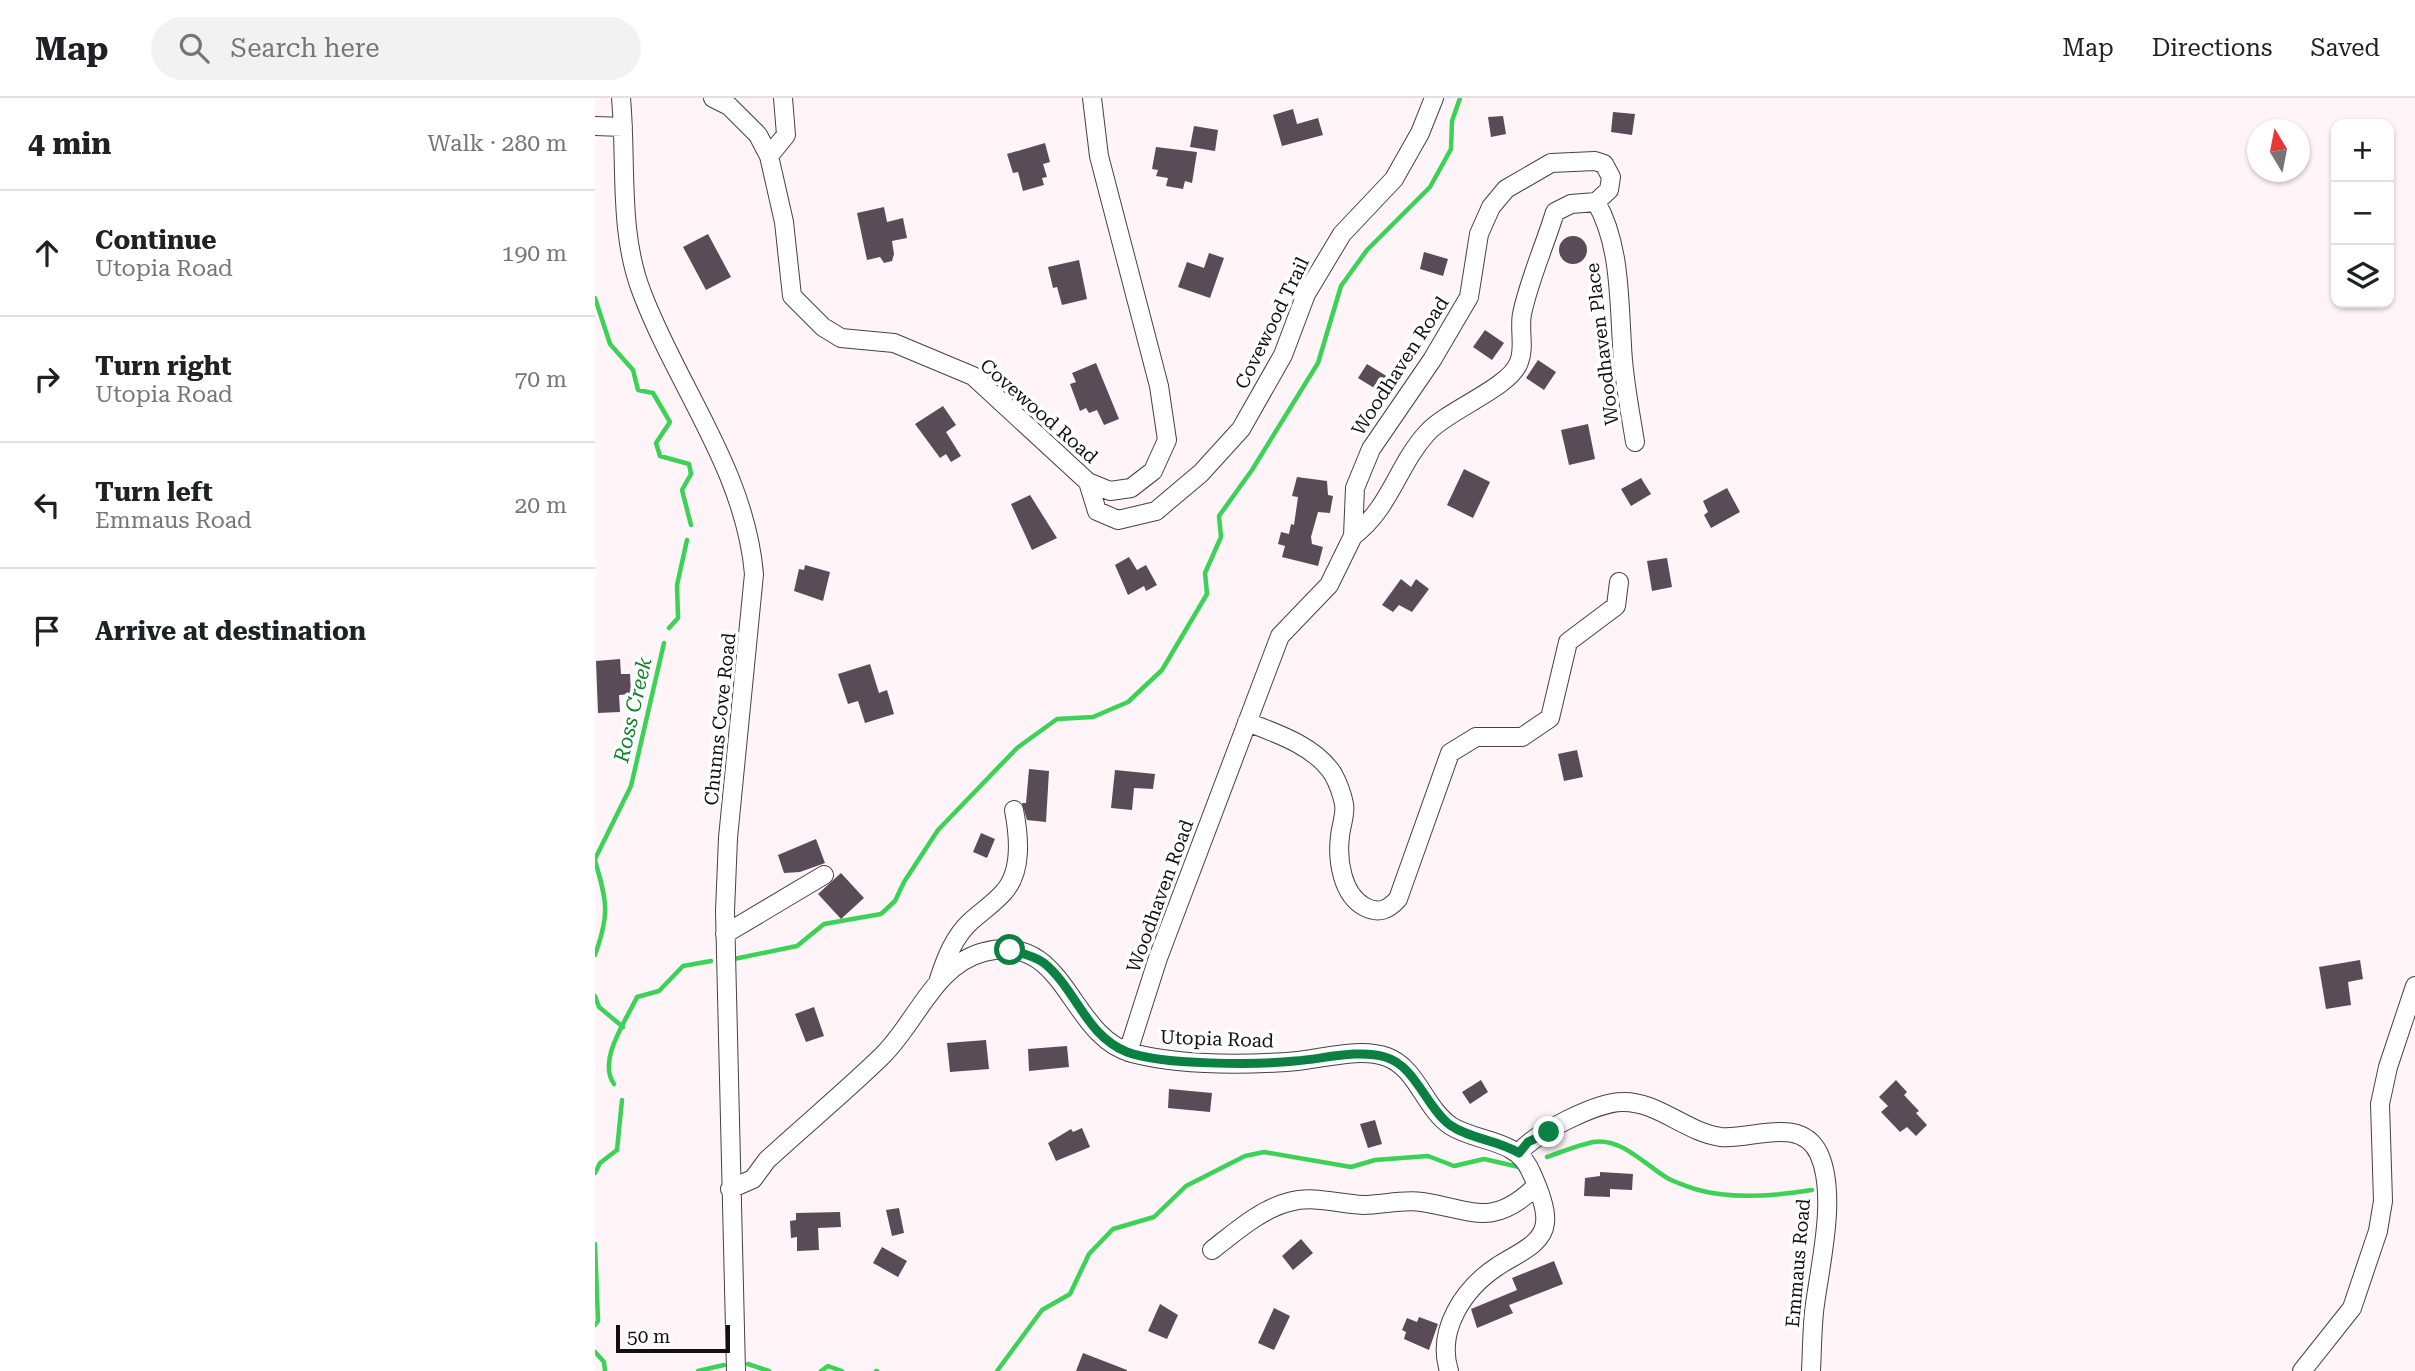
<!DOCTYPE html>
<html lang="en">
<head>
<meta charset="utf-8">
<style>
  :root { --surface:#fff; --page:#f2f2f2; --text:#202124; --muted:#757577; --line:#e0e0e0 }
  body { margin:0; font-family:"Roboto Serif",serif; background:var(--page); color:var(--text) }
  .controls { position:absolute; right:21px; top:21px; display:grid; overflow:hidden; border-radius:14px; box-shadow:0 2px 5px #0004 }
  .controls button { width:63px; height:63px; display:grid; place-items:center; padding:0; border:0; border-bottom:2px solid var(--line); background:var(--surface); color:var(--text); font:35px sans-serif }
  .compass { position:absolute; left:1652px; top:21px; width:63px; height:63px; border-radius:50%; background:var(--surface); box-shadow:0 2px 5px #0004; rotate:350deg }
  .scale { position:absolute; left:21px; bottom:18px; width:114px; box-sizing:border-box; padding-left:7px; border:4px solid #101010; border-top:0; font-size:19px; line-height:24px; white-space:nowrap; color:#101010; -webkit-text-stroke:5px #fff; paint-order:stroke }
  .stop { position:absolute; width:21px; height:21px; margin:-16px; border:5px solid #0b8043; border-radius:50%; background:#fff }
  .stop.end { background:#0b8043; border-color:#fff; box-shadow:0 2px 7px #0008 }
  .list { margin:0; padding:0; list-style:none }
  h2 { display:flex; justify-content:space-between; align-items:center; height:91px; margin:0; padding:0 28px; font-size:30px }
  h2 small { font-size:23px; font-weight:400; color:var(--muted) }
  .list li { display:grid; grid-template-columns:46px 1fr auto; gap:21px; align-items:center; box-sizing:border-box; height:126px; padding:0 28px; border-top:2px solid var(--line) }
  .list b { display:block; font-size:26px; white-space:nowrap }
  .list p { margin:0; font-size:23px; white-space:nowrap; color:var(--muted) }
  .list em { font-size:23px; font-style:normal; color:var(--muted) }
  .icon { flex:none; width:38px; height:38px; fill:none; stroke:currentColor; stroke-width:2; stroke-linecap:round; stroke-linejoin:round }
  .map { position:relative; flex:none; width:1820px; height:1273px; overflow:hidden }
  header { display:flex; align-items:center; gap:42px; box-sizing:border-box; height:98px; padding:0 35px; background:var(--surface); border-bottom:2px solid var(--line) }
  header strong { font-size:33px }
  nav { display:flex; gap:38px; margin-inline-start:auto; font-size:24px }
  .search { width:490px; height:63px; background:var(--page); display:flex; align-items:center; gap:18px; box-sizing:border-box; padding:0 24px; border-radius:38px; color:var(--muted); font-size:26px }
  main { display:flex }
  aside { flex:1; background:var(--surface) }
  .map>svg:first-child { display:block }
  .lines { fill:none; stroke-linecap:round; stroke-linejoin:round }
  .stream { stroke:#3bd257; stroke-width:4.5 }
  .building { fill:#5a4c57 }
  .minor-casing { stroke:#434343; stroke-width:20 }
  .minor { stroke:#fff; stroke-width:18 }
  .route { stroke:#0b8043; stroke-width:9 }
  .labels { text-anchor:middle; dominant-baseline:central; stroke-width:7; stroke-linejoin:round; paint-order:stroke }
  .street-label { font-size:19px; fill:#101010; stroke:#fff }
  .water-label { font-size:21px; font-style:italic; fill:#13822c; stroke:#fff }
</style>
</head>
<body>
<header>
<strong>Map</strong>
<div class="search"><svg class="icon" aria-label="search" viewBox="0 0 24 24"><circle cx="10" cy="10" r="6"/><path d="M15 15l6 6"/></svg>Search here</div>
<nav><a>Map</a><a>Directions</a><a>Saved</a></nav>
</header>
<main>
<aside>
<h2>4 min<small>Walk · 280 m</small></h2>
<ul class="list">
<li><svg class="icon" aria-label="ahead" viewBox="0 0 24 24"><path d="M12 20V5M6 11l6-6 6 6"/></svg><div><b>Continue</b><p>Utopia Road</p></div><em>190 m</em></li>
<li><svg class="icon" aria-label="right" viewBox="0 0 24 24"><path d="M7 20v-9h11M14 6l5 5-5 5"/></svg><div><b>Turn right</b><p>Utopia Road</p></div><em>70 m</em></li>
<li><svg class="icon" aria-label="left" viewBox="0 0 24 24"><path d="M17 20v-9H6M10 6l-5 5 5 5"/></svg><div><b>Turn left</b><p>Emmaus Road</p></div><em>20 m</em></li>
<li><svg class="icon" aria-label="arrive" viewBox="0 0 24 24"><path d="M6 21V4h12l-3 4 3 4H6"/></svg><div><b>Arrive at destination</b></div></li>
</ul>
</aside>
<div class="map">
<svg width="1820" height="1273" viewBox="0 0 1820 1273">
  <rect width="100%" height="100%" fill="#fff4f8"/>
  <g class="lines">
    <path class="stream" d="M0,200l15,46 23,26 5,20 15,3 17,29 -14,21 4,13 29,8 2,10 -9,16 9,35
      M74,530l9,-10 -1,-33 10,-45
      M0,761l36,-73 33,-143
      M0,763c12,40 15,53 0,94
      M139,861l63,-13 27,-22 57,-10 14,-13 9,-19 34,-52 79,-82 40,-29 36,-2 35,-15 34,-32 45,-76 -2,-21 16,-36 -2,-21 33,-46 66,-107 23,-77 26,-36 63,-63 21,-38 1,-28 8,-23
      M0,898l4,11 24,20
      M19,986c-17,-24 12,-63 23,-87l22,-6 24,-25 28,-5
      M952,1059c15,-5 31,-12 46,-15 29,-5 54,25 76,37 8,4 17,7 26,10 36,11 80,7 117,1
      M0,1075l5,-10 17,-13 5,-50
      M0,1146l3,77 -3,4
      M0,1254l9,10 1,9
      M153,1266l21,7
      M103,1273l26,-6
      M226,1273l7,-5 14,5
      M281,1273h1
      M402,1273l45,-61 28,-16 19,-40 24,-25 41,-12 32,-31 59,-30 19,-4 87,15 24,-7 53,-4 26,10 30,-7 35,8"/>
  </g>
  <path class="building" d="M698,11l4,15 21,-6 5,17 -41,11 -9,-31z
    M1018,14l22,2 -3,21 -21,-3z
    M908,18l3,18 -15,3 -3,-20z
    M599,28l24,4 -3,21 -25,-4z
    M450,45l5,19 -7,2 4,13 -5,1 2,7 -21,6 -5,-19 -5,1 -6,-19z
    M561,49l41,5 -5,31 -7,-2 -2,8 -17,-3 2,-8 -12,-2 2,-6 -6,-1z
    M289,109l3,15 16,-4 4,20 -15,3 2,13 -2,7 -8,2 -4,-6 -13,3 -10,-47z
    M113,136l23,43 -25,13 -23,-43z
    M964 152a14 14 0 1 1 28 0a14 14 0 1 1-28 0Z
    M829,154l24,7 -5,17 -23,-7z
    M614,155l15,5 -14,40 -32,-11 9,-25 17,6z
    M484,162l8,39 -25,6 -5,-18 -4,1 -5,-21z
    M890,232l19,13 -12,17 -19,-13z
    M943,262l18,12 -12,18 -18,-12z
    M501,265l23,56 -15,6 -7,-15 -8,3 -3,-5 -6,3 -10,-27 6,-2 -4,-9z
    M772,266l21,13 -9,14 -21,-13z
    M348,308l13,19 -10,7 15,24 -10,6 -5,-8 -6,4 -25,-34z
    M993,326l7,35 -26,6 -8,-35z
    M869,371l26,13 -17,36 -26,-13z
    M702,379l30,4 1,14 5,1 -3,17 -12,-1 -7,25 1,7 11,3 -5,19 -36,-9 3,-11 -7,-2 3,-12 8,2 2,-10 3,1 4,-28 -6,-1z
    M1046,380l10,16 -20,12 -10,-17z
    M1132,390l13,24 -29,16 -7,-13 4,-3 -5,-11z
    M435,397l27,43 -25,12 -21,-46z
    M534,459l8,13 9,-5 11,20 -11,6 -2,-5 -16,9 -13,-30z
    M1072,460l5,29 -20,4 -5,-30z
    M210,467l25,7 -7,29 -29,-10 5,-22 5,1z
    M806,481l10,8 5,-8 13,10 -17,23 -13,-7 -6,7 -11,-7z
    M25,561l1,15h9l1,20 -12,1 1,17 -22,1 -2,-52z
    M275,566l9,29 8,-3 7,24 -29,9 -7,-22 -10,3 -10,-30z
    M982,652l6,27 -19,4 -6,-27z
    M434,671l20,2 -3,51 -19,-2 -5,-17h4z
    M520,672l40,4 -2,15 -19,-1 -2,22 -21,-2z
    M386,735l14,6 -8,19 -14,-6z
    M221,741l9,24 -25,9 -16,1 -6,-18z
    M246,775l23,25 -23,21 -23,-25z
    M1765,862l3,19 -15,3 3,23 -25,4 -7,-42z
    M219,909l10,29 -18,6 -11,-28z
    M391,942l3,29 -39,3 -3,-29z
    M472,948l2,21 -40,4 -1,-22z
    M886,982l7,12 -18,12 -8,-12z
    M1301,982l11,12 -3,3 15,16 -3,2 11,12 -11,11 -9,-9 -7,5 -19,-20 7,-6 -9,-9z
    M574,991l43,4 -2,19 -42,-4z
    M780,1022l7,24 -14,4 -8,-24z
    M487,1030l8,19 -34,14 -8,-18 23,-14 2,3z
    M1005,1074l33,2 -1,16 -22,-1v8l-26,-1 1,-18 15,-2z
    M304,1110l5,25 -12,3 -6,-26z
    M245,1114l1,15 -23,1 1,22 -22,1v-14l-6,1 -1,-17 6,-1v-7z
    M706,1141l12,14 -20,17 -11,-14z
    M287,1149l25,14 -9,16 -25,-14z
    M959,1163l9,23 -54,21 4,8 -36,15 -6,-19 46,-19 -5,-12z
    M565,1206l18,11 -11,24 -19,-8z
    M679,1210l16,8 -16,34 -16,-7z
    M824,1219l19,7 -9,26 -25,-11 2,-7 -4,-2 5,-12 10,4z
    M488,1255l44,17v1h-51z"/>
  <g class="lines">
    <defs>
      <path id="minor" d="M26,0c6,65 -3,134 21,195 36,95 103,177 112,281l-26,264 -3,73 11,460
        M118,0l16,8 29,29 11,21 15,66 8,74 31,31 18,11 53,5 79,33 115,106 22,9 21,-3 22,-17 14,-31 -8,-54 -60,-230 -7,-58
        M0,28l28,1
        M174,58l17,-21 -3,-37
        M1001,104c24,41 23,96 26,143 1,32 8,65 13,97
        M493,384l9,29 21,9 38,-9 45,-38 40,-44 42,-74 23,-61 36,-60 52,-55 26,-46 14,-35
        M652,624c29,11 68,24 86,52 5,9 9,20 11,30 2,9 -3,22 -4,32 -3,24 2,59 25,71 14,7 23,3 33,-8l52,-146 26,-16h46l28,-19 18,-76 48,-36 3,-24
        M130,836l99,-59
        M344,881c7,-21 15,-42 31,-57 11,-10 23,-18 33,-29 20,-21 16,-57 11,-83
        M533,954l30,-94 122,-322 49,-51 24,-49 2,-48 16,-39 61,-89 37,-63 10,-63 12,-27 15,-18 45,-26 44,-2 9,3 7,13 -2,13 -13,12 -25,2 -16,8c-10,33 -26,68 -33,102 -3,15 3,34 -3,48 -9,26 -72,48 -92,71 -30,33 -36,74 -74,103
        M924,1055c14,-19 78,-51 103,-51 36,-1 63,30 99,35 31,3 80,-22 98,17 19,42 0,114 -5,158 -2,20 -2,40 -3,59
        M135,1091l23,-10 14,-19c38,-35 78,-68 115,-104 35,-34 52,-91 102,-104 82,-22 85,85 148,101 46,12 106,12 154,9 31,-1 71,-16 101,-5 30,11 38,52 64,69 27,17 66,12 80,46 6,13 16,37 14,51 -2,22 -31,32 -47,43 -34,22 -62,64 -49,105
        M617,1152c22,-17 49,-41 77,-48 25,-7 49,2 74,3 19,0 40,-6 59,-3 48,7 70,27 113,-15
        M1707,1273l50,-63 26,-77 5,-30 -3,-97 8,-37 27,-81"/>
    </defs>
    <use href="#minor" class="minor-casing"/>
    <use href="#minor" class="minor"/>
  </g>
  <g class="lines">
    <path class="route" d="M415,852c11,3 25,6 34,13 32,26 42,73 83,89 33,13 131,13 168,9 28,-2 63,-12 90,-4 30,8 41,50 65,68 20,14 48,15 69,28l9,-11 21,-10"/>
  </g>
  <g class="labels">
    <g class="street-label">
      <text transform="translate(677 225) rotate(-64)">Covewood Trail</text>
      <text transform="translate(1007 246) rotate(-97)">Woodhaven Place</text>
      <text transform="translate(805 268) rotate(-57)">Woodhaven Road</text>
      <text transform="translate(444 313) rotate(41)">Covewood Road</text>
      <text transform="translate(125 621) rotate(-84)">Chunns Cove Road</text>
      <text transform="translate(565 798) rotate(-70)">Woodhaven Road</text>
      <text transform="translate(622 941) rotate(2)">Utopia Road</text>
      <text transform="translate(1203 1165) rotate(-85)">Emmaus Road</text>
    </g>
    <g class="water-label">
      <text transform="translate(38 612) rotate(-77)">Ross Creek</text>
    </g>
  </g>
</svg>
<div class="controls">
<button>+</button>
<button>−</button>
<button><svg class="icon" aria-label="layers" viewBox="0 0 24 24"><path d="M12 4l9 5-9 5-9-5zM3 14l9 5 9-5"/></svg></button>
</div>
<svg class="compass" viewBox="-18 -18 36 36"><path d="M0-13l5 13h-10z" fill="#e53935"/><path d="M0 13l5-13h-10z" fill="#757577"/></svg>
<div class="scale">50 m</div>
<div class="stop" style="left:415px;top:852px"></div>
<div class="stop end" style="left:954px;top:1034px"></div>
</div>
</main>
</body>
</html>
